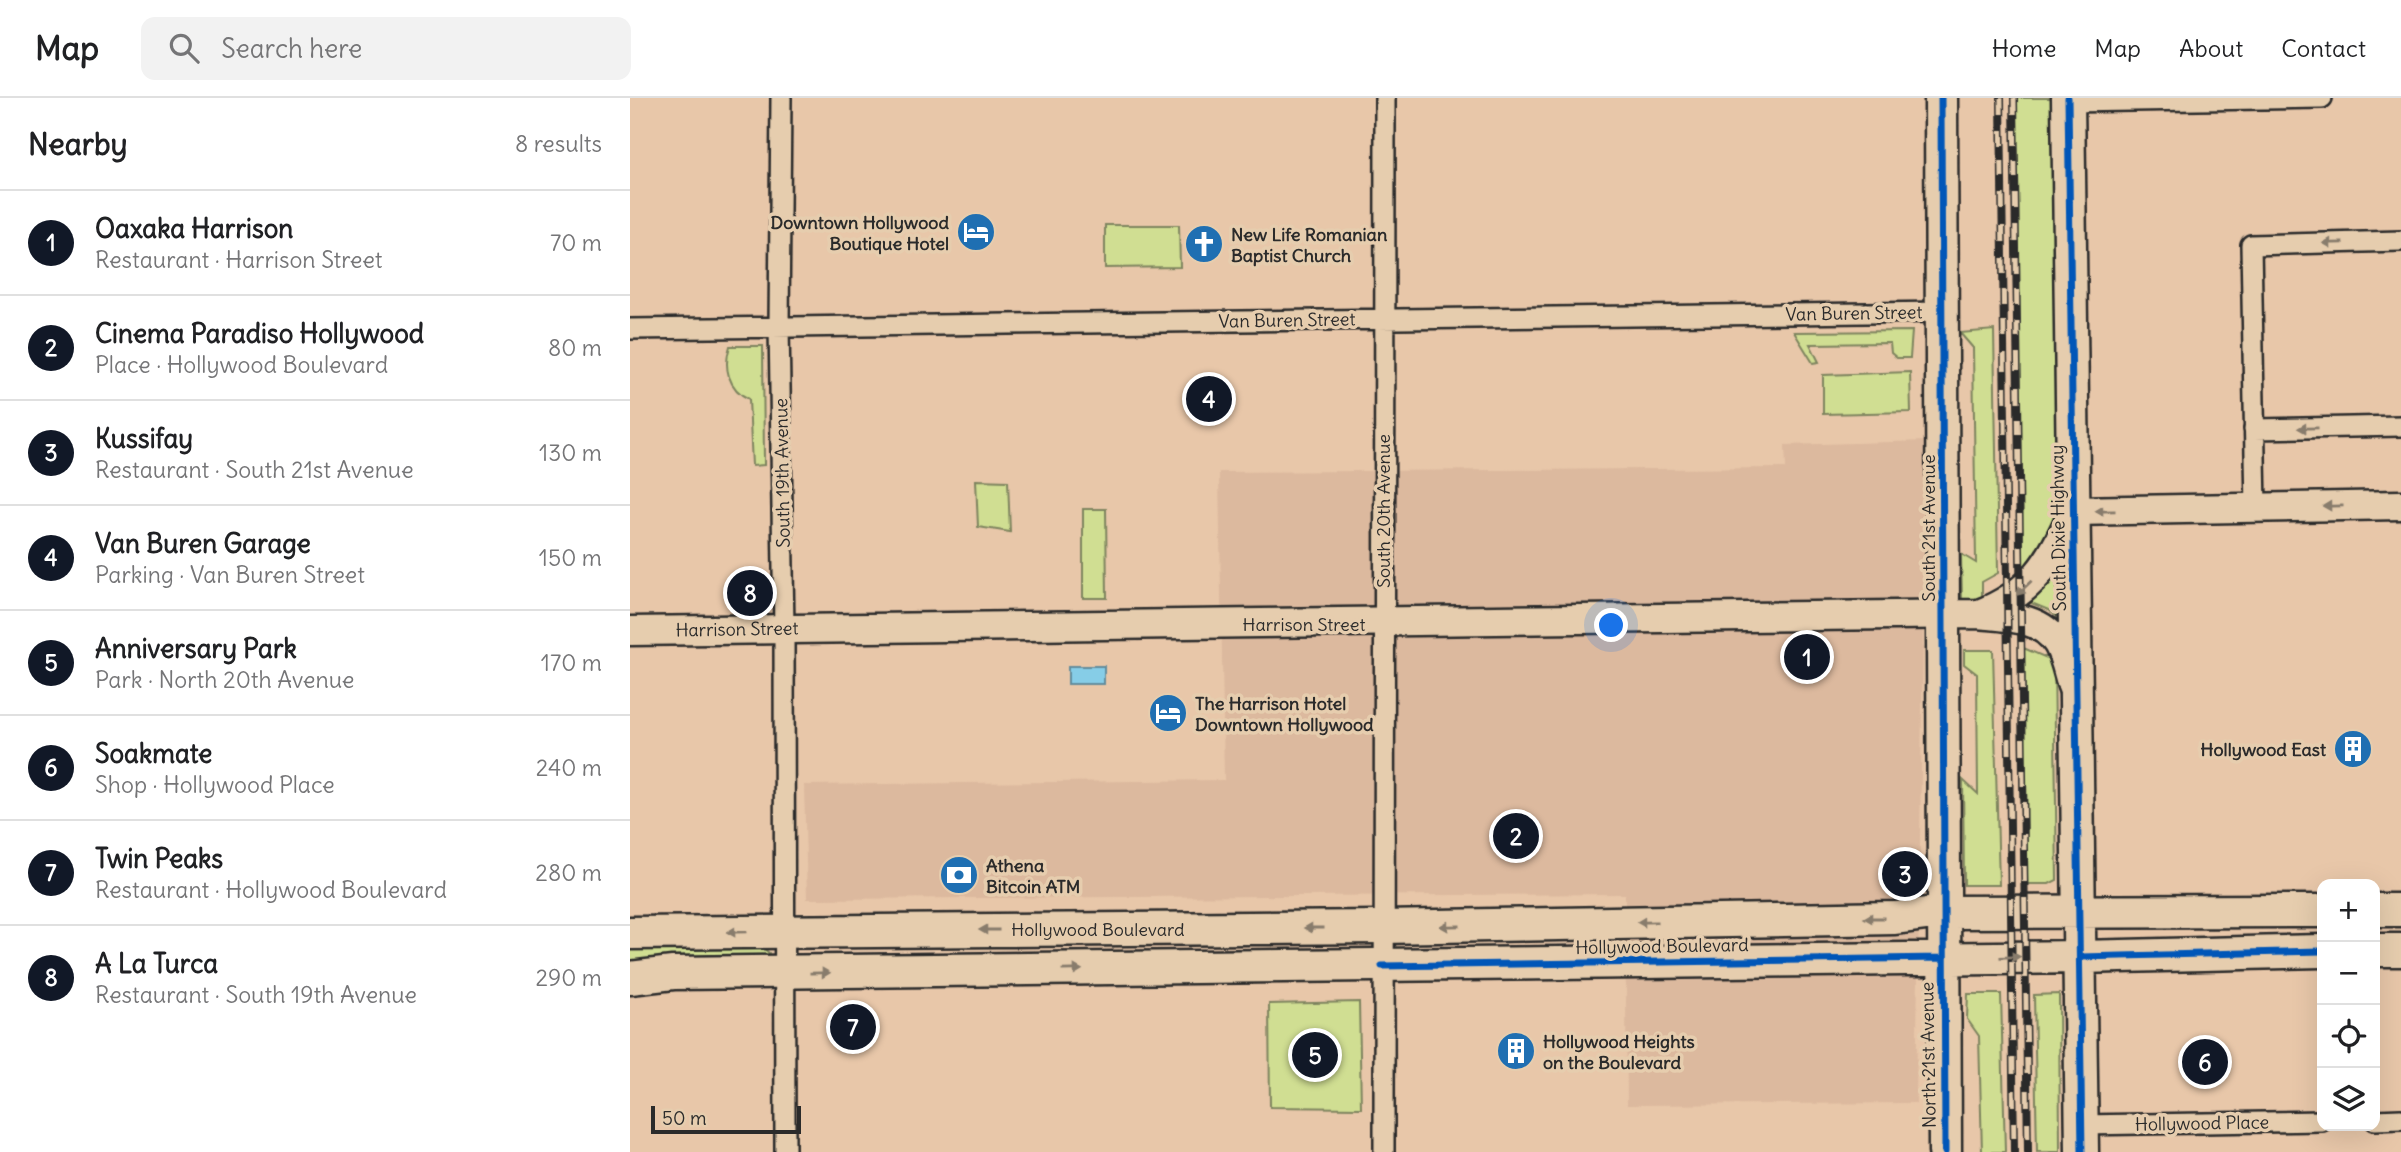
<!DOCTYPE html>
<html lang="en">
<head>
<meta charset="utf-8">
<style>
  :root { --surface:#fff; --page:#f2f2f2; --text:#202124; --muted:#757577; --line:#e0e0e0; --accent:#111827 }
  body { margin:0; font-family:Delius,sans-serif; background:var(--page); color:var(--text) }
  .controls { position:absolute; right:21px; bottom:21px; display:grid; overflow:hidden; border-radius:14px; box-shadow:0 7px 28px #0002 }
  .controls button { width:63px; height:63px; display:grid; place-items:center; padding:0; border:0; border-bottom:2px solid var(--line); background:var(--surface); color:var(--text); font:35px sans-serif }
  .scale { position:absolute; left:21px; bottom:18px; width:150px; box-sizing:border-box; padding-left:7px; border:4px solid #2b2b2b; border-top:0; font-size:19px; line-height:24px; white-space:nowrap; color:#2b2b2b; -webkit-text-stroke:5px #e6cdae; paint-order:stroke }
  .you { position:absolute; left:982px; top:528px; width:24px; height:24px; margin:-18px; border:5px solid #fff; border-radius:50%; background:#1a73e8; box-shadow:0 0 0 10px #1a73e833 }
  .badge { display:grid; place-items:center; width:46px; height:46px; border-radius:50%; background:var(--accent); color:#fff; font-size:23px; font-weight:700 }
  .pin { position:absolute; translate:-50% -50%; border:4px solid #fff; box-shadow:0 2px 7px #0006 }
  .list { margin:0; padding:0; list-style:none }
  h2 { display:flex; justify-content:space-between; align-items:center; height:91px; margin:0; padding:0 28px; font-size:30px }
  h2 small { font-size:23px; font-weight:400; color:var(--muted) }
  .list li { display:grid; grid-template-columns:46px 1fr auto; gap:21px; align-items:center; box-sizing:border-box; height:105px; padding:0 28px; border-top:2px solid var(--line) }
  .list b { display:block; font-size:26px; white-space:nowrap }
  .list p { margin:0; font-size:23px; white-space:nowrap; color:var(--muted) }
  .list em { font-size:23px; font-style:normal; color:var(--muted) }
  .icon { flex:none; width:38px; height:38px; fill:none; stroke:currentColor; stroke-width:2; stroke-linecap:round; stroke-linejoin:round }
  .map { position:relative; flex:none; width:1771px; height:1054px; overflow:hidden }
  header { display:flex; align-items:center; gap:42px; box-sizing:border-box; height:98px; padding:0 35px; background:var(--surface); border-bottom:2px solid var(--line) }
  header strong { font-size:33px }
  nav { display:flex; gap:38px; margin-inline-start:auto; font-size:24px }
  .search { width:490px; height:63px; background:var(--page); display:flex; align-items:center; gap:18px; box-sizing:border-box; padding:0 24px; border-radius:14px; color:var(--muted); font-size:26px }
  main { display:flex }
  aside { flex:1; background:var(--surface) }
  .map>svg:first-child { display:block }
  .built { fill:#dcb99e }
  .green { fill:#d0de92; stroke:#7e845e; stroke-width:2 }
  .water { fill:#86cde7; stroke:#628c9c; stroke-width:2 }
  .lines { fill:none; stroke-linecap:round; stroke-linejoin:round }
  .minor-casing { stroke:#2b2b2b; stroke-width:24 }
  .secondary-casing { stroke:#2b2b2b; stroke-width:33 }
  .primary-casing { stroke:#2b2b2b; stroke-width:37 }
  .minor { stroke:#e6cdae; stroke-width:19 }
  .secondary { stroke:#e6cdae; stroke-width:28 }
  .primary { stroke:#e6cdae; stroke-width:32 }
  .rail-casing { stroke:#2b2b2b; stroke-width:8 }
  .rail { stroke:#e6cdae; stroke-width:5; stroke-dasharray:16; stroke-linecap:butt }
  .cycleway-casing { stroke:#e6cdae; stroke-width:11 }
  .cycleway { stroke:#0057b8; stroke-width:7 }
  .oneway { fill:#887c6c }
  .labels { text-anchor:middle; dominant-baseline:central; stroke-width:7; stroke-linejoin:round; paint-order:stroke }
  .poi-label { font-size:18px; font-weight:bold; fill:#2b2b2b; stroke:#e6cdae; text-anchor:start }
  .street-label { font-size:18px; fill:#2b2b2b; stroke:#e6cdae }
</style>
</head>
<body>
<header>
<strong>Map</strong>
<div class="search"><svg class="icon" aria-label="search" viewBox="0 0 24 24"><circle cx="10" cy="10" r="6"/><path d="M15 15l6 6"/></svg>Search here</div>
<nav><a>Home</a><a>Map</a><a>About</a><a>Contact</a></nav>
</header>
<main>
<aside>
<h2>Nearby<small>8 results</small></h2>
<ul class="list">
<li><span class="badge">1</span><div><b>Oaxaka Harrison</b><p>Restaurant · Harrison Street</p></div><em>70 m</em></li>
<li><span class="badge">2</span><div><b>Cinema Paradiso Hollywood</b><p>Place · Hollywood Boulevard</p></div><em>80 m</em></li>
<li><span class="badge">3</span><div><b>Kussifay</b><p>Restaurant · South 21st Avenue</p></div><em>130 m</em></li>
<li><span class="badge">4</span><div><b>Van Buren Garage</b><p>Parking · Van Buren Street</p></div><em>150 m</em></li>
<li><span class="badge">5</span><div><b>Anniversary Park</b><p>Park · North 20th Avenue</p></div><em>170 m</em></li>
<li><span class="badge">6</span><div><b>Soakmate</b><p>Shop · Hollywood Place</p></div><em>240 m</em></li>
<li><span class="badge">7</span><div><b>Twin Peaks</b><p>Restaurant · Hollywood Boulevard</p></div><em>280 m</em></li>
<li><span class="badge">8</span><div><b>A La Turca</b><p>Restaurant · South 19th Avenue</p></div><em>290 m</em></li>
</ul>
</aside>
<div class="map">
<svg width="1771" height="1054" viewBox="0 0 1771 1054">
  <rect width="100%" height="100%" fill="#e8c7a9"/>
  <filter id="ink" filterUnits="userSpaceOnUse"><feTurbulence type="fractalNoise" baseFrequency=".0143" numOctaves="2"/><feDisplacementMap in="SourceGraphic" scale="14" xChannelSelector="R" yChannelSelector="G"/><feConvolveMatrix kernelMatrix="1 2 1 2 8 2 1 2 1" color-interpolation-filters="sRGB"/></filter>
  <g filter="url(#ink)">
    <path class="built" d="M1296,343l-10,662 -289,2 -2,-211 -818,5 -3,-114 420,-5 -5,-308 567,-4 -1,-23z"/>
    <path class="green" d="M1384,0h40l7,427 -41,51z
      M475,127h74l1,42 -75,1z
      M1364,232l4,243 -16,9v21l-20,-2 -1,-47 15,9 -3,-215 -13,-15z
      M1282,233l-2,27h-13l-6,-5 -1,-10 -80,1 9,18 -6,1 -19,-31z
      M100,248h33l1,119 -12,1 -3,-67c-21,-10 -26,-32 -19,-53z
      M1280,274l1,40 -88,2v-39z
      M346,382l32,1 2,51 -32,-5z
      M453,411h23l1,89h-24z
      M1434,467l1,58 -16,-13 -20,-8z
      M1391,549l33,14 3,219 -8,4h-25z
      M1334,552h29l6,235h-35l-1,-105 15,14 -1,-120 -13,-10z
      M0,842l130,5 9,8 -3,10 -136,7z
      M1338,896h33l4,158h-23l-3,-116 -12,-17z
      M1429,896l1,158h-23l-3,-157z
      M729,904l2,106 -91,-1 -1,-103z"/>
    <path class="water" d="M438,568h36v18h-36z"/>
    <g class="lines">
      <defs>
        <path id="minor" d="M151,0l-2,228 5,303 1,523
          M1438,4l254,-4
          M0,231l1313,-17
          M1624,331l147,-3
          M1626,410l-5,-263 150,-4
          M1745,1022l26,-1
          M1451,1027l241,-4
          M754,1054l1,-1054"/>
        <path id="secondary" d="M1349,516c52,-20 73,-52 94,-103l328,-6
          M0,533l1348,-17c28,3 63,2 80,30 7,12 10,29 14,42"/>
        <path id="primary" d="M1311,0l4,1054
          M1438,0l14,1054
          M1745,812h26
          M0,835l752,-6 513,-9 47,-6 380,-1
          M1745,852h26
          M0,880l43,-5 1407,-16 242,-6"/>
      </defs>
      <use href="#minor" class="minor-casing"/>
      <use href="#secondary" class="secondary-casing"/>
      <use href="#primary" class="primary-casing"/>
      <use href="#minor" class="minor"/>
      <use href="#secondary" class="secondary"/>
      <use href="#primary" class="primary"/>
      <defs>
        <path id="rail" d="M1371,0l13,1054
          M1384,0l14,1054"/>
      </defs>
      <use href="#rail" class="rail-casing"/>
      <use href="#rail" class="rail"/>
      <defs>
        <path id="cycleway" d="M1311,0l4,1054
          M1438,0l14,1054
          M1450,859l242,-6
          M752,868l560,-8"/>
      </defs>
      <use href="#cycleway" class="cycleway-casing"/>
      <use href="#cycleway" class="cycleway"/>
    </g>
    <defs><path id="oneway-solid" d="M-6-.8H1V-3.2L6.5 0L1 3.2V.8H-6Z" transform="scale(1.75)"/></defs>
    <g class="oneway">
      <use href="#oneway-solid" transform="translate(1703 145) rotate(179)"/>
      <use href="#oneway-solid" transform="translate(1678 330) rotate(179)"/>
      <use href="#oneway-solid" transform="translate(1703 408) rotate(179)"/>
      <use href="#oneway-solid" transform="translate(1475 413) rotate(179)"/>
      <use href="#oneway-solid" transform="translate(1394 490) rotate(136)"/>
      <use href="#oneway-solid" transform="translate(1244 820) rotate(180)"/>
      <use href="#oneway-solid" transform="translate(1017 824) rotate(179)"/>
      <use href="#oneway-solid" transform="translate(820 828) rotate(179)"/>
      <use href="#oneway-solid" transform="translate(684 830) rotate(180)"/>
      <use href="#oneway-solid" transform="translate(359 832) rotate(180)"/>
      <use href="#oneway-solid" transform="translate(107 834) rotate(179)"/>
      <use href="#oneway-solid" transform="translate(1380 859) rotate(-2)"/>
      <use href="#oneway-solid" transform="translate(442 872) rotate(-1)"/>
      <use href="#oneway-solid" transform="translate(190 875) rotate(-1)"/>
    </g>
  </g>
  <defs>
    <symbol id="hotel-disc" viewBox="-11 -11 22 22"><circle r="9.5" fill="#1f6fb2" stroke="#e6cdae"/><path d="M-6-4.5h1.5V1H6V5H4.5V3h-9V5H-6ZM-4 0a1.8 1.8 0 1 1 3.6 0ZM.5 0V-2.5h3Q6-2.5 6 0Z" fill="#fff"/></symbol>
    <symbol id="church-disc" viewBox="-11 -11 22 22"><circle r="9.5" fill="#1f6fb2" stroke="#e6cdae"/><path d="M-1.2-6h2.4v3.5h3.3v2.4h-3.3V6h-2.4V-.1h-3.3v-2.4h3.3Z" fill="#fff"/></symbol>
    <symbol id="building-disc" viewBox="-11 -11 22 22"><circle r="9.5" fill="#1f6fb2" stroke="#e6cdae"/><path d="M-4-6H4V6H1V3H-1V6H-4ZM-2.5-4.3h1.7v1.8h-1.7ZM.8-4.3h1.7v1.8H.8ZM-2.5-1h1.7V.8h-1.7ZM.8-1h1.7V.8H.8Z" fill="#fff"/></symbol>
    <symbol id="bank-disc" viewBox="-11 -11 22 22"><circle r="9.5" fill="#1f6fb2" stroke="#e6cdae"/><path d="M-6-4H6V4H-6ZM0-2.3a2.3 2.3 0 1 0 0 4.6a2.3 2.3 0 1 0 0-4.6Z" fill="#fff"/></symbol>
  </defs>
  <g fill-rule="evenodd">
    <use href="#hotel-disc" x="324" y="112" width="44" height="44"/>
    <use href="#church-disc" x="552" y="124" width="44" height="44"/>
    <use href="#hotel-disc" x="516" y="593" width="44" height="44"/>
    <use href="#building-disc" x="1701" y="629" width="44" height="44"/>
    <use href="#bank-disc" x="307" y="755" width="44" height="44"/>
    <use href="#building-disc" x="864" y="931" width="44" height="44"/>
  </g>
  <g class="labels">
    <g class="poi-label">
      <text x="319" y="124" text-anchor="end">Downtown Hollywood<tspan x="319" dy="21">Boutique Hotel</tspan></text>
      <text x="601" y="136">New Life Romanian<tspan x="601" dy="21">Baptist Church</tspan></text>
      <text x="565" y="605">The Harrison Hotel<tspan x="565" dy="21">Downtown Hollywood</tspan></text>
      <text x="1696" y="651" text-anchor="end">Hollywood East</text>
      <text x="356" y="767">Athena<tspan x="356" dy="21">Bitcoin ATM</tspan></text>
      <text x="913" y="943">Hollywood Heights<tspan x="913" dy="21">on the Boulevard</tspan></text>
    </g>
    <g class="street-label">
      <text transform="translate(1224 215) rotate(-1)">Van Buren Street</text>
      <text transform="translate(657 222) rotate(-1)">Van Buren Street</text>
      <text transform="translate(152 375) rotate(-91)">South 19th Avenue</text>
      <text transform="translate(753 413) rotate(-90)">South 20th Avenue</text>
      <text transform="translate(1298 430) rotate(-90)">South 21st Avenue</text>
      <text transform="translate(1428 430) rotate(-91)">South Dixie Highway</text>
      <text x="674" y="526">Harrison Street</text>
      <text transform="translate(107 531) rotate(-1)">Harrison Street</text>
      <text x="468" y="831">Hollywood Boulevard</text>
      <text transform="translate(1032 848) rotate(-1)">Hollywood Boulevard</text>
      <text transform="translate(1298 957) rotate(-91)">North 21st Avenue</text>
      <text transform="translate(1572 1025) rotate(-1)">Hollywood Place</text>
    </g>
  </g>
</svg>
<div class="controls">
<button>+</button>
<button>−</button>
<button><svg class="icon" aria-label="locate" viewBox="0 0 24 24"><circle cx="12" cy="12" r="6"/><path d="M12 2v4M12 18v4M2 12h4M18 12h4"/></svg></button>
<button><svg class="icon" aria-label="layers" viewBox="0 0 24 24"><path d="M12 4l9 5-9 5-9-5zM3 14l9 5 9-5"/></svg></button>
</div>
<div class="scale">50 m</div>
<div class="you"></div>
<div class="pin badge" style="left:1177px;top:559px">1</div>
<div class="pin badge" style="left:886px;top:738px">2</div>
<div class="pin badge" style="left:1275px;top:776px">3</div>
<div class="pin badge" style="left:579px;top:301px">4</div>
<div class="pin badge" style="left:685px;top:957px">5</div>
<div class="pin badge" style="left:1575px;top:964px">6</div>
<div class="pin badge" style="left:223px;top:929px">7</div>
<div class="pin badge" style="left:120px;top:495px">8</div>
</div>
</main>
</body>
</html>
